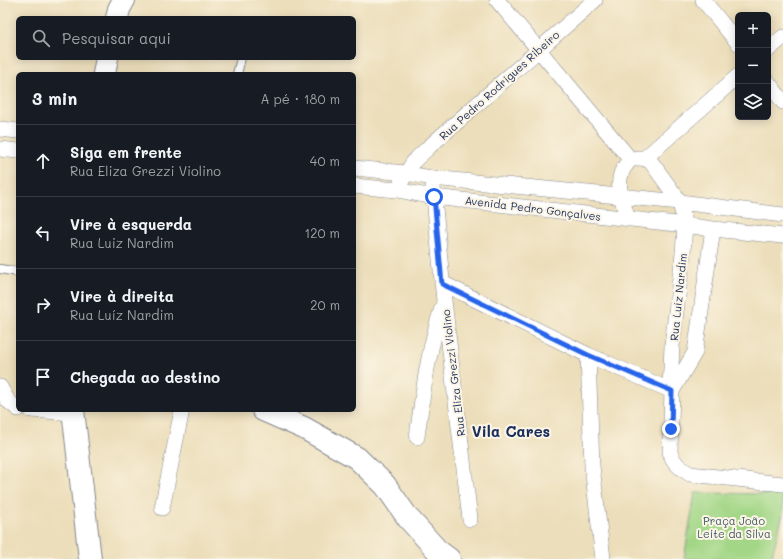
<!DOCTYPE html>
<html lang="pt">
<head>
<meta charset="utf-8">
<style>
  :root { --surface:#171b24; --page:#242831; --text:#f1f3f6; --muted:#9ea1a6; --line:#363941 }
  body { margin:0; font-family:Mali,sans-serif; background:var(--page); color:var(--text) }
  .controls { position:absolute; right:12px; top:12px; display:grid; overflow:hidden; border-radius:6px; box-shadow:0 2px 10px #0003 }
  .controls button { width:36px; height:36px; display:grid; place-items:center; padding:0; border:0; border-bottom:1px solid var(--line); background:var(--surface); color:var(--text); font:20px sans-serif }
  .stop { position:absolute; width:12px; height:12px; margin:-9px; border:3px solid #2563eb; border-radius:50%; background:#fff }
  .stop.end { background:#2563eb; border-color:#fff; box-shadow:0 1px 4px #0008 }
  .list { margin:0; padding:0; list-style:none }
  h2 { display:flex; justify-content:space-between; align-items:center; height:52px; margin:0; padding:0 16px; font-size:17px }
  h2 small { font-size:13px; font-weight:400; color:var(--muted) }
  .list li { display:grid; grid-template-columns:26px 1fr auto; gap:12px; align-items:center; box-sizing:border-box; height:72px; padding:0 16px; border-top:1px solid var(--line) }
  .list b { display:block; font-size:15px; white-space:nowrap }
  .list p { margin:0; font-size:13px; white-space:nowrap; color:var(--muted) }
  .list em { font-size:13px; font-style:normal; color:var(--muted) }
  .icon { flex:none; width:22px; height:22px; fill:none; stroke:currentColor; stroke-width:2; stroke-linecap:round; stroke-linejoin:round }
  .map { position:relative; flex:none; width:783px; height:559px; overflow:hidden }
  .search { position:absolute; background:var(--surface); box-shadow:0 2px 10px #0003; left:16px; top:16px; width:340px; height:44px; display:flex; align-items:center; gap:10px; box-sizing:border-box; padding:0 14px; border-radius:6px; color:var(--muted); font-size:15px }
  .panel { position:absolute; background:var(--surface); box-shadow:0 2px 10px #0003; left:16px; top:72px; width:340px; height:340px; border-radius:6px }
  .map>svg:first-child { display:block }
  .green { fill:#a3d787; stroke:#5f8372 }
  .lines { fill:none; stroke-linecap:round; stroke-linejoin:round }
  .lane-casing { stroke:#84868c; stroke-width:10 }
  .street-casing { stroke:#84868c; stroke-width:16 }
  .secondary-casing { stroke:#84868c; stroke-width:24 }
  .lane { stroke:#fff; stroke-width:8 }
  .street { stroke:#fff; stroke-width:15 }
  .secondary { stroke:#fff; stroke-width:22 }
  .route { stroke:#2563eb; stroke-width:5 }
  .labels { text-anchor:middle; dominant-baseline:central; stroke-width:4; stroke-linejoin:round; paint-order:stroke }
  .street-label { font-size:11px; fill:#1b2f5e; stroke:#fcf5e5 }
  .park-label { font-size:11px; fill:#3d5968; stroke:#fcf5e5 }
  .district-label { font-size:15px; font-weight:bold; fill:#1b2f5e; stroke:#fcf5e5 }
</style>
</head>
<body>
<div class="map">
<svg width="783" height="559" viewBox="0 0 783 559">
  <rect width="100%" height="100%" fill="#fcf5e5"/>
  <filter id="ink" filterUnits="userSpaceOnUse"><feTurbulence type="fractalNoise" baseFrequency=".025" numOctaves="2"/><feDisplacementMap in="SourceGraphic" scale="8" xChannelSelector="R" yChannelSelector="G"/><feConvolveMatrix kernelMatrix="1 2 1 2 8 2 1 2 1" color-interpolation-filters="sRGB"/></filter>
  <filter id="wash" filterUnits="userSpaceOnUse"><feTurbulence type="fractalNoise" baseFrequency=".012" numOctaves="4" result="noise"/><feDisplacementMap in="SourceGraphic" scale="16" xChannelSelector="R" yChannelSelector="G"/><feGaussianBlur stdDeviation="0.9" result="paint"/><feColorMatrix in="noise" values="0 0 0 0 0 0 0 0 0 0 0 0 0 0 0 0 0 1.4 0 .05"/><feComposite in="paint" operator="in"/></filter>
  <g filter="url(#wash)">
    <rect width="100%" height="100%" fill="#ecdeba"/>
    <path class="green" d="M695,493l88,1v20l-12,45h-87z"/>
  </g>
  <g filter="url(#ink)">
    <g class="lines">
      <defs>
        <path id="lane" d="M237,74l4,-16
          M0,269l18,3"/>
        <path id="street" d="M497,0l133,159
          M703,0l35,43
          M768,50l15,-13
          M768,82l15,20
          M0,129l18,2
          M0,149l18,2
          M645,158l93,-82
          M354,168l51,5 27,5 248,24 103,13
          M401,182l13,-21 16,-15 165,-146
          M354,186l43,4 37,7 251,28 28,4 70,7
          M433,187l11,114 26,218
          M628,219c-5,-16 -15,-39 -2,-54 2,-3 3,-5 7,-6 6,-2 13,-1 18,3l29,40 5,23 -2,28 -11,93 -2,44 2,1 -2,61c3,11 10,16 20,22l93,10
          M442,283l146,72 82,35
          M588,355l4,111 11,93
          M0,387l8,14 10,8
          M672,391l23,-39 18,-123
          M31,410l43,3
          M417,437c6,-45 11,-88 26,-132
          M162,508l20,-98"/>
        <path id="secondary" d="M117,18l2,-9 5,-9
          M104,74l3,-16
          M73,410l17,149
          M263,410l41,18 53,30 28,27 23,33 29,32 12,9"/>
      </defs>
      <use href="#lane" class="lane-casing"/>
      <use href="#street" class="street-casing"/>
      <use href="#secondary" class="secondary-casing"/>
      <use href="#lane" class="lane"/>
      <use href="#street" class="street"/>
      <use href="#secondary" class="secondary"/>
    </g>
  </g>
  <g class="lines" filter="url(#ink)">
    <path class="route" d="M434,197l8,87 146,71 84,36 -1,38"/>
  </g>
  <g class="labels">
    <g class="street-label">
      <text transform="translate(499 85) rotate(-42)">Rua Pedro Rodrigues Ribeiro</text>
      <text transform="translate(533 208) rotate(7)">Avenida Pedro Gonçalves</text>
      <text transform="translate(678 297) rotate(-84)">Rua Luíz Nardim</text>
      <text transform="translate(453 373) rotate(-97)">Rua Eliza Grezzi Violino</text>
    </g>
    <g class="park-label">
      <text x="734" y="520">Praça João<tspan x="734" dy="13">Leite da Silva</tspan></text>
    </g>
    <g class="district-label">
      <text x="511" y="431">Vila Cares</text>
    </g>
  </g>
</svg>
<div class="controls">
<button>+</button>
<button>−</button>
<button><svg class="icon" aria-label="layers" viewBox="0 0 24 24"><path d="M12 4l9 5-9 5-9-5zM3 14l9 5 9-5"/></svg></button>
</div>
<div class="stop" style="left:434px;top:197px"></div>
<div class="stop end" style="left:671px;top:429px"></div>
<div class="search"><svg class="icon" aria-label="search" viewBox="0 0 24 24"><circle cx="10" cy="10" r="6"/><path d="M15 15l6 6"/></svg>Pesquisar aqui</div>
<section class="panel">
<h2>3 min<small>A pé · 180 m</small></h2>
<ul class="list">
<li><svg class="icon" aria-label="ahead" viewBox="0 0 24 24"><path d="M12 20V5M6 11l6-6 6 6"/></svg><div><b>Siga em frente</b><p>Rua Eliza Grezzi Violino</p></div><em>40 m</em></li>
<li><svg class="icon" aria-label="left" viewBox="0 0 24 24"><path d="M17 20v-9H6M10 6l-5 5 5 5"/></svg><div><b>Vire à esquerda</b><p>Rua Luiz Nardim</p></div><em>120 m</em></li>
<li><svg class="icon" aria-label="right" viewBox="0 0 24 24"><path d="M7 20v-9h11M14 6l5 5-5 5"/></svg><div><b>Vire à direita</b><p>Rua Luíz Nardim</p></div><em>20 m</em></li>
<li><svg class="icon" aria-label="arrive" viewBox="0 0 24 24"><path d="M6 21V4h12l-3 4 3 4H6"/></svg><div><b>Chegada ao destino</b></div></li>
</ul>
</section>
</div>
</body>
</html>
